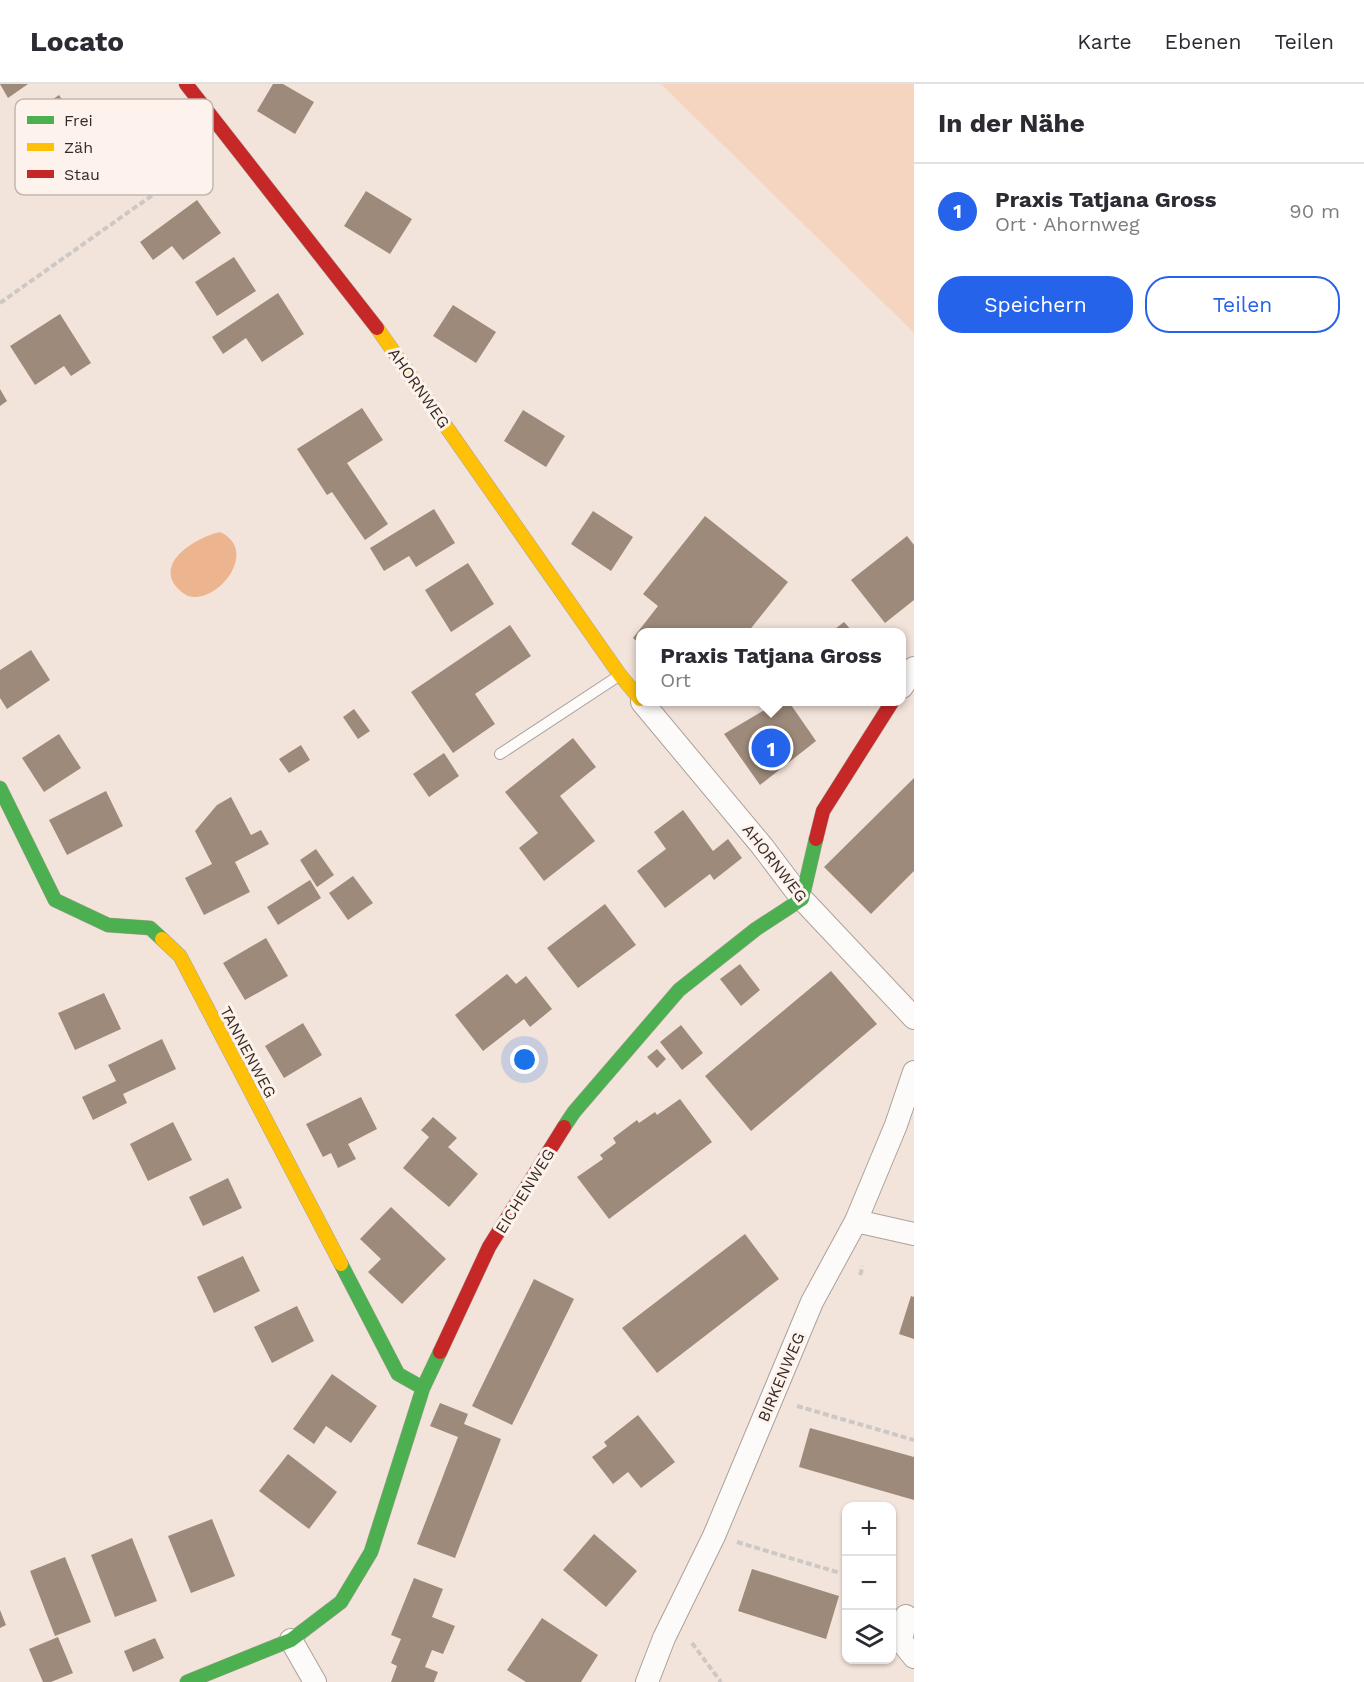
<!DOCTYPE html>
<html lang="de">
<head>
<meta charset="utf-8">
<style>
  :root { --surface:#fff; --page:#f7f7f7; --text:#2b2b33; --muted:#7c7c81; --line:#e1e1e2; --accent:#2563eb }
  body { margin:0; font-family:"Work Sans",sans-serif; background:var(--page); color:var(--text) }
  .controls { position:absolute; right:18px; bottom:18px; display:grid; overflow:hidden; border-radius:12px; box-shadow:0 2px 4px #0004 }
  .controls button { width:54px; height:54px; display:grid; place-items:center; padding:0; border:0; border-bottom:2px solid var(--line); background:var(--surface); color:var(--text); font:30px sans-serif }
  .you { position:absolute; left:525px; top:976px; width:21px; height:21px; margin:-15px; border:4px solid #fff; border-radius:50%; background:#1a73e8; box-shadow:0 0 0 9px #1a73e833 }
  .badge { display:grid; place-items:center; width:39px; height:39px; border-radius:50%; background:var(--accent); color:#fff; font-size:20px; font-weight:700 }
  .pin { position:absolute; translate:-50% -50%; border:3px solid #fff; box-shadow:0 2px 6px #0006 }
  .popup { position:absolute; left:636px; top:544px; width:270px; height:78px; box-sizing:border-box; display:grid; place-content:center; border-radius:12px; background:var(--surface); filter:drop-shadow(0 2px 4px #0005); font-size:20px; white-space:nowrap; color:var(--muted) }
  .popup b { font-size:22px; color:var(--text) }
  .popup::after { content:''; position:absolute; left:50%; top:100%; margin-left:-12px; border:12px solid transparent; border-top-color:var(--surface) }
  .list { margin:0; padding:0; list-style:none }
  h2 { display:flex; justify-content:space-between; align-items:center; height:78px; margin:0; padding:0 24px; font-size:26px }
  h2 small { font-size:20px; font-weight:400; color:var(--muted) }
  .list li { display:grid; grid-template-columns:39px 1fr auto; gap:18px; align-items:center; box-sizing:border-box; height:96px; padding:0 24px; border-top:2px solid var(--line) }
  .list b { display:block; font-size:22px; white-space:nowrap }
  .list p { margin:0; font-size:20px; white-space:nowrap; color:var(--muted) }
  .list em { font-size:20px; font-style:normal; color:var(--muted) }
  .actions { display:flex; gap:12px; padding:18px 24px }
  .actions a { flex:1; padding:14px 0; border:2px solid var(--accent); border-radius:24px; text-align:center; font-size:21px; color:var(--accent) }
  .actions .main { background:var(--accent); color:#fff }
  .icon { flex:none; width:33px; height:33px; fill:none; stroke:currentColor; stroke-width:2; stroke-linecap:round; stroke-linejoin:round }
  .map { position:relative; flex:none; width:914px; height:1598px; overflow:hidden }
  header { display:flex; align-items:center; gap:36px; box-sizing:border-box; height:84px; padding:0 30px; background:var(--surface); border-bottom:2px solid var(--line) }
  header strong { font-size:28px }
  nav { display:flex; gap:33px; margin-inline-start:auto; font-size:21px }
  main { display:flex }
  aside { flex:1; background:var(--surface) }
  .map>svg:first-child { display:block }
  .green { fill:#f6d5c0 }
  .water { fill:#edb58f }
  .building { fill:#9d8a7a }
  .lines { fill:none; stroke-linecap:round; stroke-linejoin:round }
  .lane-casing { stroke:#aca19a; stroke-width:12 }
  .street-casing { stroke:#aca19a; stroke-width:24 }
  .fast-casing { stroke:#aca19a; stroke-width:15 }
  .slow-casing { stroke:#aca19a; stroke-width:15 }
  .jam-casing { stroke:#aca19a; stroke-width:15 }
  .path { stroke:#cdc8c5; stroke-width:4; stroke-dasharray:6 3; stroke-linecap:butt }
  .lane { stroke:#fdfbfa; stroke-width:10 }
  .street { stroke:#fdfbfa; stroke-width:22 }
  .fast { stroke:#4caf50; stroke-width:14 }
  .slow { stroke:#ffc107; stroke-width:14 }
  .jam { stroke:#c62828; stroke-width:14 }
  .labels { text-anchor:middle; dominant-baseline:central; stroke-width:6; stroke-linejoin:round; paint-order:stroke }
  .street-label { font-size:16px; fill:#362c26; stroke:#fef3ec }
  .key { fill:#fef3ec; stroke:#c2b7b1; stroke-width:1.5 }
  .key-label { font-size:16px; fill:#362c26 }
</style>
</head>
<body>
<header>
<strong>Locato</strong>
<nav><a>Karte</a><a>Ebenen</a><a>Teilen</a></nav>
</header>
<main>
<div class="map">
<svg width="914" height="1598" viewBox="0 0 914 1598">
  <rect width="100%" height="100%" fill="#f3e4db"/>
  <path class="green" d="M661,0h253v249z"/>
  <path class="water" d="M220,448c40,18 -2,73 -32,64 -5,-2 -11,-8 -14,-12 -16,-26 27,-48 46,-52z"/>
  <path class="building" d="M0,0h28l-20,14z
    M273,0h10l31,18 -19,32 -38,-23z
    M59,11l17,24 16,-11 24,35 -30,21 -24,-35 -3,3 -18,-25z
    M366,107l46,28 -22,35 -46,-28z
    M197,116l24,33 -38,27 -11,-14 -19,14 -13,-18z
    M234,173l22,34 -39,25 -22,-34z
    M278,209l26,41 -42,28 -16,-24 -23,16 -11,-17z
    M453,221l43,27 -20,31 -43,-27z
    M60,230l31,49 -20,13 -7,-10 -29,19 -25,-39z
    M0,305l7,12 -7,5z
    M362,324l21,32 -36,23 41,61 -23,16 -33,-48 -5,3 -30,-46z
    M523,326l42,26 -19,31 -42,-26z
    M434,425l21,34 -39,24 -7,-11 -25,15 -14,-23z
    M593,427l40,26 -22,34 -40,-27z
    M705,432l83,66 -40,50h-108v12l-7,-6 25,-32 -15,-12z
    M907,452l7,9v55l-29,23 -34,-43z
    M468,479l26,41 -43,28 -26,-42z
    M844,538l9,10h-22z
    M510,541l21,31 -56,38 20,30 -42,29 -42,-61z
    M31,566l19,30 -43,29 -7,-11v-28z
    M778,618h11l27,39 -56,44 -36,-51z
    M354,625l16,22 -12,8 -15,-22z
    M59,650l22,34 -37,24 -22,-34z
    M573,654l23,29 -36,29 35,45 -51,40 -25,-33 19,-15 -33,-41z
    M301,661l9,15 -21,13 -10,-14z
    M444,669l15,23 -30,21 -16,-23z
    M914,694v93l-43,43 -47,-47z
    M106,707l17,35 -56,29 -18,-35z
    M231,713l20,38 10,-5 8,14 -34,18 15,30 -46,23 -19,-37 27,-14 -17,-33 22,-26z
    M683,726l30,41 15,-12 14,19 -28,22 -4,-6 -45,34 -28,-37 29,-22 -12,-17z
    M316,765l18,26 -17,12 -17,-27z
    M353,792l20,27 -25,17 -19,-27z
    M310,796l11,18 -43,27 -11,-18z
    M605,820l31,41 -58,43 -31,-40z
    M266,854l22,38 -43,24 -22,-37z
    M740,880l20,26 -19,16 -21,-27z
    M831,887l46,53 -126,107 -46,-55z
    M507,890l9,10 10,-8 26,33 -22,18 -6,-8 -41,32 -28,-36z
    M104,909l17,36 -46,21 -17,-37z
    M303,939l19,32 -38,23 -19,-32z
    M681,941l22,28 -21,17 -22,-28z
    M162,955l14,30 -53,25 4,9 -34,17 -11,-23 34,-16 -8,-16z
    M657,965l9,10 -9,9 -10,-11z
    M361,1013l16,32 -29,15 8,15 -18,9 -7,-15 -8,4 -17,-33z
    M680,1015l32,43 -103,77 -32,-42 26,-18 -3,-4 16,-12 -3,-5 24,-18 2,3 16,-11 2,3z
    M433,1033l24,21 -9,9 30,27 -29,33 -46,-39 26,-31 -8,-7z
    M173,1038l19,38 -44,21 -18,-37z
    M228,1094l14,30 -39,18 -14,-29z
    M391,1123l55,52 -44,45 -34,-32 13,-13 -21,-20z
    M745,1150l34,45 -122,94 -35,-45z
    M243,1172l17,35 -46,22 -17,-36z
    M534,1195l40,20 -62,126 -40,-19z
    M911,1212l3,1v42l-15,-5z
    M297,1222l17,35 -42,22 -18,-36z
    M332,1290l45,32 -26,37 -25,-17 -12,18 -21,-15z
    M440,1319l28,11 -4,10 37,15 -46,119 -38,-14 41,-107 -28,-11z
    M638,1331l37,47 -34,26 -13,-16 -15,12 -21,-27 15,-11 -3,-4z
    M810,1344l104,29v43l-115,-33z
    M288,1370l49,38 -28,37 -50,-38z
    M212,1435l23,57 -44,17 -23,-57z
    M594,1450l43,37 -31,36 -43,-37z
    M132,1454l25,63 -42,16 -24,-62z
    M65,1473l26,65 -36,14 -25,-65z
    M752,1485l87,27 -13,43 -88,-28z
    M414,1494l29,11 -11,28 23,9 -12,28 -11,-4 -7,17 13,5 -4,10h-43l6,-16 -6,-3 10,-24 -10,-4z
    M0,1526l6,15 -6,3z
    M542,1534l56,37 -17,27h-55l-19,-12z
    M58,1553l15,36 -22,9h-8l-14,-33z
    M155,1554l9,20 -31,14 -9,-21z"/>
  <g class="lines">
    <defs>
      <path id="lane" d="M500,670l117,-77"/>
      <path id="street" d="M902,603l12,-19
        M642,618l120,144 40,53 112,119
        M856,1137l58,13
        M906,1532l-5,25 13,16
        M291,1556l24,42
        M647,1598l17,-44 50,-102 98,-234 44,-81 40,-96 18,-53"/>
      <path id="fast" d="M0,704l55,112 53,25 42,3 12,11
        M564,1043l10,-15 105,-122 77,-61 46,-30 14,-60
        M341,1180l57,110 25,14
        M187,1598l104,-42 50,-38 30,-50 52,-164 17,-36"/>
      <path id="slow" d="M377,244l243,347 20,24
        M162,855l18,17 161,308"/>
      <path id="jam" d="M186,0l191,244
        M816,755l7,-28 69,-109
        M440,1268l49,-105 75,-120"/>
    </defs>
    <use href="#lane" class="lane-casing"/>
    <use href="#street" class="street-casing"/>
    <use href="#fast" class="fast-casing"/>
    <use href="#slow" class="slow-casing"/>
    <use href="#jam" class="jam-casing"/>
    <path class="path" d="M0,219l205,-145
      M860,1191l3,-9
      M797,1322l117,34
      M737,1458l103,31
      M692,1559l29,39"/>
    <use href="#lane" class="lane"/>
    <use href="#street" class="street"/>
    <use href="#fast" class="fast"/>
    <use href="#slow" class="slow"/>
    <use href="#jam" class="jam"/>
  </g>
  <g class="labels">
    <g class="street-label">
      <text transform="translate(419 304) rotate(55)">AHORNWEG</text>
      <text transform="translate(775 779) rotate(52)">AHORNWEG</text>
      <text transform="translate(248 968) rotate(62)">TANNENWEG</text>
      <text transform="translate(525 1107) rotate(-58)">EICHENWEG</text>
      <text transform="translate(781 1293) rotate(-67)">BIRKENWEG</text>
    </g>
  </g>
  <rect x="15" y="15" width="198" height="96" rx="9" class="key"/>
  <rect x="27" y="32" width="27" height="8" fill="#4caf50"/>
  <rect x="27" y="59" width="27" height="8" fill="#ffc107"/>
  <rect x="27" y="86" width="27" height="8" fill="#c62828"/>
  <g class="key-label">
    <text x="64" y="42">Frei</text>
    <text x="64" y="69">Zäh</text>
    <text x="64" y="96">Stau</text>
  </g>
</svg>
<div class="controls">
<button>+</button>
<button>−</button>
<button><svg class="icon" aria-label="layers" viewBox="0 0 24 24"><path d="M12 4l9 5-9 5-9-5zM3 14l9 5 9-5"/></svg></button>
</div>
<div class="you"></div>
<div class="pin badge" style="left:771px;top:664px">1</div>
<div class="popup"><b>Praxis Tatjana Gross</b>Ort</div>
</div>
<aside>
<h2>In der Nähe<small></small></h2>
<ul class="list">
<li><span class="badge">1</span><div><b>Praxis Tatjana Gross</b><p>Ort · Ahornweg</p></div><em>90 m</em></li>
</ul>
<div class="actions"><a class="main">Speichern</a><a>Teilen</a></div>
</aside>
</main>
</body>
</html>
